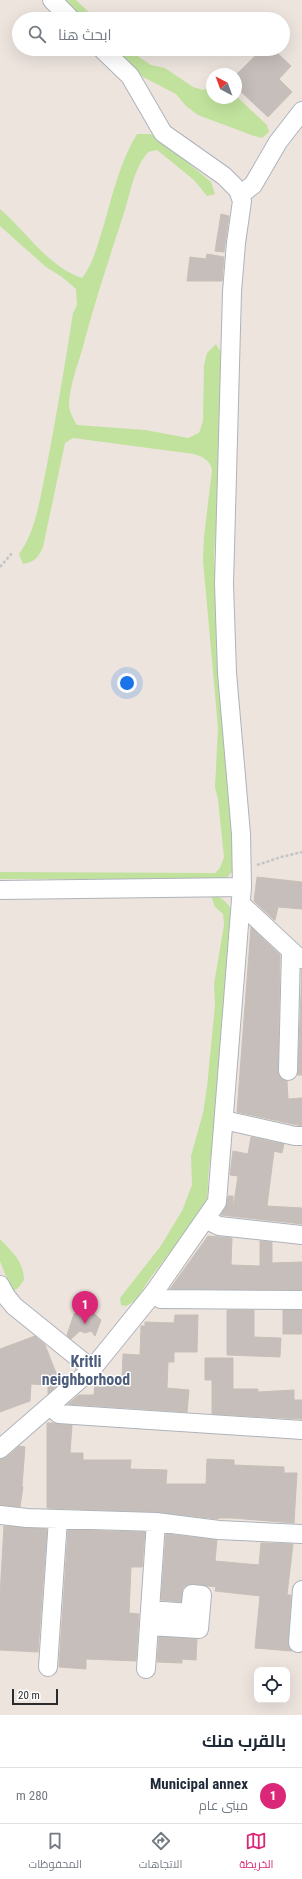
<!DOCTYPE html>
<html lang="ar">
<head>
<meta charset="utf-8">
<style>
  :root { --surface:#fff; --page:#f2f2f3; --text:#1f2937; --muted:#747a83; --line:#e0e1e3; --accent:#db2777 }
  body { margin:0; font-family:"Roboto Condensed",Cairo,sans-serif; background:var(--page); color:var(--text); direction:rtl }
  .controls { position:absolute; right:12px; bottom:12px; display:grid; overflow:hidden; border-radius:8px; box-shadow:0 4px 16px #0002 }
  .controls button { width:36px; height:36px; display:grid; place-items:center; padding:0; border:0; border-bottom:1px solid var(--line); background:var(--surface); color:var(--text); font:20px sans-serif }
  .compass { position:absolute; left:206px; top:68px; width:36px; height:36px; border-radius:50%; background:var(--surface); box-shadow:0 4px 16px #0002; rotate:319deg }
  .scale { position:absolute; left:12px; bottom:10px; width:46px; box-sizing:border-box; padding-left:4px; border:2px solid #2b2b2b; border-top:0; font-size:11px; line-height:14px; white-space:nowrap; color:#2b2b2b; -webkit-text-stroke:3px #fff; paint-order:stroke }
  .you { position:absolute; left:127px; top:683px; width:14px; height:14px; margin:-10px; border:3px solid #fff; border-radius:50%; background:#1a73e8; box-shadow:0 0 0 6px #1a73e833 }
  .badge { display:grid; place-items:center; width:26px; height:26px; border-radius:50%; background:var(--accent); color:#fff; font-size:13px; font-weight:700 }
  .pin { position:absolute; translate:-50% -33px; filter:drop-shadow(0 1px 2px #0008) }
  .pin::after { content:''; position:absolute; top:21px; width:14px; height:12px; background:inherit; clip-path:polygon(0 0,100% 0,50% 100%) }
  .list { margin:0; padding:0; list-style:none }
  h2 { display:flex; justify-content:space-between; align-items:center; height:52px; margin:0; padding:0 16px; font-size:17px }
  h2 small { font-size:13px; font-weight:400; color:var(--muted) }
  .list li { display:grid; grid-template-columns:26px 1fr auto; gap:12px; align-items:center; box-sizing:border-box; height:56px; padding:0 16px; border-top:1px solid var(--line) }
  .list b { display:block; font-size:15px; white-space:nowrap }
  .list p { margin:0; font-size:13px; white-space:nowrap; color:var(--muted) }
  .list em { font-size:13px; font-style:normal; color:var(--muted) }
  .icon { flex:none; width:22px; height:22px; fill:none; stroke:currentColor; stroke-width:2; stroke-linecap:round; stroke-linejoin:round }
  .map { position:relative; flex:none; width:302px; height:1715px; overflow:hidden; direction:ltr }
  .search { position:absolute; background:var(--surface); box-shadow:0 4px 16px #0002; left:12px; right:12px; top:12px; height:44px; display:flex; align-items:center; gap:10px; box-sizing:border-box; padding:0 14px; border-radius:22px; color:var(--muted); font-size:15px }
  .sheet { height:108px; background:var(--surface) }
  nav { display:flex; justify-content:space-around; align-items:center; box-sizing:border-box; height:56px; border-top:1px solid var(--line); background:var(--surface); font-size:11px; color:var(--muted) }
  nav a { display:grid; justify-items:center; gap:2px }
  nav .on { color:var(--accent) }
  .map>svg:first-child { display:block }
  .green { fill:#c0e29c }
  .building { fill:#c5beba; stroke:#c8bfb7 }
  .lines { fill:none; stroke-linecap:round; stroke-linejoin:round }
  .minor-casing { stroke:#aeb3bb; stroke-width:20 }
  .path { stroke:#c4c4c4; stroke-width:2.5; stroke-dasharray:3 2; stroke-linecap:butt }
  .minor { stroke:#fff; stroke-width:18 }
  .labels { text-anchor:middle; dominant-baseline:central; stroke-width:3; stroke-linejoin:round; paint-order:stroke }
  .district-label { font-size:16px; font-weight:bold; fill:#4c5d7b; stroke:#fff }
</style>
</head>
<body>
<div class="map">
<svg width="302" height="1715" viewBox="0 0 302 1715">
  <rect width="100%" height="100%" fill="#ede4de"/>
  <path class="green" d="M62,0h14l20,19h-14z
    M114,49h13l24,16 14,3 28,19 10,3 9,-4v12h24v-2l31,29 2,7 -7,6 -8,-2 -56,-21 -12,-9 -10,-12 -33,-17z
    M137,134h14l19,14 41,34 4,12 -8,2 -13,-16 -37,-30 -9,2c-15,18 -17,40 -24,61 -15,46 -30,91 -42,137 -5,17 -12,35 -13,53 0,9 4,15 8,22l68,5 43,8 11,-5 4,-12 1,-56 3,-12 9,-9 6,10 -3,127 -5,75 20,313 -8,10h-226v-7l215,1 5,-5 4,-11 -6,-58 -3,-12 3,-59 -15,-168 1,-23 8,-67c-2,-10 -9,-13 -18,-16l-121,-16 -8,5 -22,104c-5,11 -9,15 -20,17l-4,-10c17,-23 21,-56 27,-84 10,-52 19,-105 27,-157l4,-8 -1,-16 -14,-12 -16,-10 -46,-41v-17c27,23 47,57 82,69 12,-15 17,-38 23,-57 8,-29 16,-61 32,-87z
    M215,895c11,5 15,11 20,22l-24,239c-4,17 -2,33 -5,50l-55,71 -16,24 -9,5 -5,-1 -1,-7 40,-51 22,-36 10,-26 -1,-29 12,-43 4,-26 8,-82 -1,-21 10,-59 -1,-11 -8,-7 -4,-11z
    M0,1239c13,14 23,21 24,41l-6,8 -6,4 -12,-31z"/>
  <path class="building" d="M262,49h11l18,17 -12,13 13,13 -24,25 -32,-30v-12z
    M221,214l8,2 -5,36 -9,-1z
    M207,254l17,3 -2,24h-35l3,-24 16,2z
    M257,877l45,5v27l-24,-2 -3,13h-1l-20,-19z
    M251,927l29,28 -2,116 1,5 8,5 1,18 14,-1v28l-65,-14z
    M302,969v106h-5l1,-4z
    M251,1137l33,7 -2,9 -8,-2 -7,55 35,2v16l-81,-9 6,-12 1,-7h5v13l5,-33 -8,-1 3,-24 15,3z
    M208,1236l24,2 -1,27 29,1v-25l12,1v21l30,-1v28l-132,-1z
    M227,1310h27v27l27,1 -1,19 -53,-2z
    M283,1310h19v24h-19z
    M85,1311l10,3 6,6 -6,16 -4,-5 -6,2 -5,-2 -9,8 -4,-4 7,-21z
    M175,1315h23l-1,37h-23v10h-6l-1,26 22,2 -2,22 -119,-8 11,-9h15l1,-14 4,-4 23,1 1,-24 17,1 1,-29h4v-4l29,1z
    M35,1336l10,9 15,38 -12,11v-9l-17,-1 -1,17 -30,11v-63z
    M205,1358h28v31h25v3l36,-2v10h8v19l-90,-5v-34h-7z
    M47,1423h6l19,2 -2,28h13v7h48l-1,9 37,1 -1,14h40l1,-25 27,1v5l50,2v6h13l-3,50 -62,-5h-14v1l-62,-7 -109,-4z
    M19,1446l6,1 -3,39 1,1 -3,20 -20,-2v-46l7,-2z
    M4,1526l43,3 -9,123 -38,-2v-55z
    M68,1530l77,2 -3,35h-11l-2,46 10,1 -3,47 -50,-2v10l-27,-2z
    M166,1534l51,6 -2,21 44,4 2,-22 32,1 -6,51h4l-3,47 4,9 -37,-3 5,-52 -45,-5 1,-4 -23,-3 -6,1 -4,3 -2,14 -20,-2z
    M159,1637l38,2 -1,21 -14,-1v4l-25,-1z"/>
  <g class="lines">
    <defs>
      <path id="minor" d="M52,0l19,19
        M240,195l13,-10 25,-43 24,-31
        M0,890l242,-3
        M241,904l59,55
        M288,1071l3,-120
        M224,1120l71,16h7
        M205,1219l14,7 83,9
        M0,1285l6,11 8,10 78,63
        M153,1294l8,5 141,1
        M50,1406l9,8 243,16
        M0,1449l92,-80 63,-78 62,-89 25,-315 -1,-53 -14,-161 -3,-89 8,-292 4,-49 6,-42 -4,-11 -14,-14 -61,-43 -33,-57 -28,-27
        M0,1515l27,3 129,4 63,8 83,4
        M149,1626l50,3 3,-34 -10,-1 -2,19 -40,-3
        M298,1643l4,-53
        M48,1667l10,-148
        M146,1669l10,-147"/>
    </defs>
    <use href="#minor" class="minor-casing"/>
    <path class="path" d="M0,567l13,-15
      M257,865l24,-8 21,-5"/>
    <use href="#minor" class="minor"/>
  </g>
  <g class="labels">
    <g class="district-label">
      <text x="86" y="1361">Kritli<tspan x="86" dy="18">neighborhood</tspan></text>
    </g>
  </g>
</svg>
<div class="controls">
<button><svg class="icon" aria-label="locate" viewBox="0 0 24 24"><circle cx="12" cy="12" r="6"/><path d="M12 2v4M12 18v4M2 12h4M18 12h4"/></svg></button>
</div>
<svg class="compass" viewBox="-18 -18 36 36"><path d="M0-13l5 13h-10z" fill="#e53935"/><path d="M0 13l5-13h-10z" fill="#747a83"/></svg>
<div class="scale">20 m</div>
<div class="you"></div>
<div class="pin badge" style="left:85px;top:1324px">1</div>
<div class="search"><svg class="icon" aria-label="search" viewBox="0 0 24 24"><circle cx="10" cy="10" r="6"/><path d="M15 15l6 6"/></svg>ابحث هنا</div>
</div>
<section class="sheet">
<h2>بالقرب منك<small></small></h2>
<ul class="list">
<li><span class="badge">1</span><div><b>Municipal annex</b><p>مبنى عام</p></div><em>280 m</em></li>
</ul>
</section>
<nav>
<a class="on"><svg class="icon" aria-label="map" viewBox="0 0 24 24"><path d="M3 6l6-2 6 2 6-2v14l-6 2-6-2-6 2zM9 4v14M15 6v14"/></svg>الخريطة</a>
<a><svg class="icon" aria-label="directions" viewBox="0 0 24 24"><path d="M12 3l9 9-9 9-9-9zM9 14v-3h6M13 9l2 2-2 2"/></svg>الاتجاهات</a>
<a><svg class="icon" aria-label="saved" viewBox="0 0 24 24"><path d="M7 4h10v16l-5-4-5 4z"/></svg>المحفوظات</a>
</nav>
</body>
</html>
